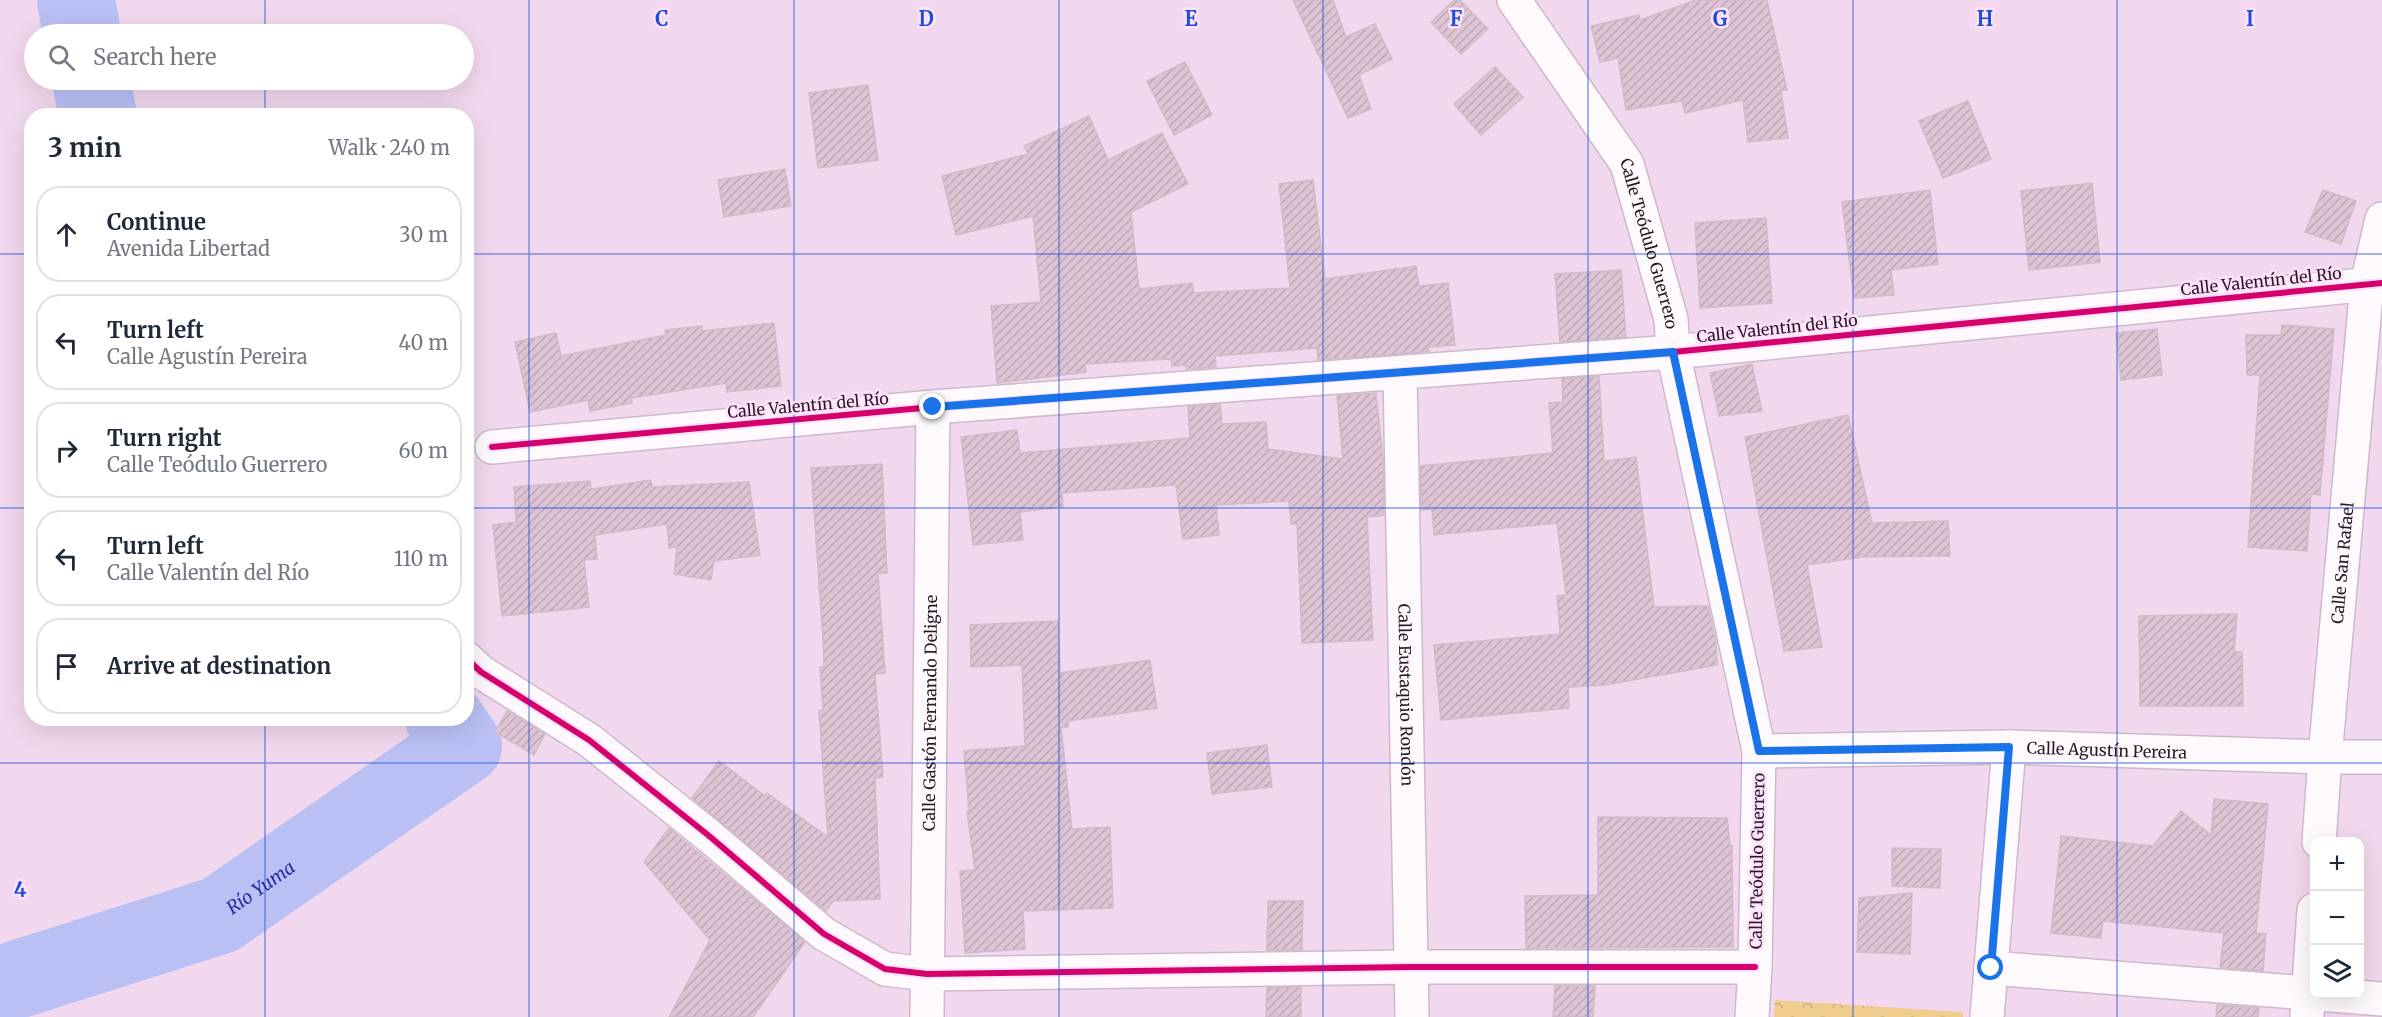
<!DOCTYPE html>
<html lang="en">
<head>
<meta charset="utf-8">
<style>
  :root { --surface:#fff; --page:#f2f2f3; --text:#1f2937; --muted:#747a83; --line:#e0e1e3 }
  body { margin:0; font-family:Merriweather,serif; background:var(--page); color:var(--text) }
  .controls { position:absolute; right:18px; bottom:18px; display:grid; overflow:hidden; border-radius:12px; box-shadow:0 6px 24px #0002 }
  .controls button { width:54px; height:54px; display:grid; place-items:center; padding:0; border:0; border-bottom:2px solid var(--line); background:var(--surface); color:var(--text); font:30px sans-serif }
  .stop { position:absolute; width:18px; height:18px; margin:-14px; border:4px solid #1a73e8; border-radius:50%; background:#fff }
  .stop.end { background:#1a73e8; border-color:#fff; box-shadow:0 2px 6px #0008 }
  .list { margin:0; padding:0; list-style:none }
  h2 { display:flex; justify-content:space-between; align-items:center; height:78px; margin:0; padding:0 24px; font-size:26px }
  h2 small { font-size:20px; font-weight:400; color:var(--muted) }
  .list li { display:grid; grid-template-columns:39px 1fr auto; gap:18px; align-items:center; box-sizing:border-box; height:96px; margin:0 12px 12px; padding:0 12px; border:2px solid var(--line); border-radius:24px }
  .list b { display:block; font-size:22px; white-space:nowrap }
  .list p { margin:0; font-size:20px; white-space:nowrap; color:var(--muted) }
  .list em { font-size:20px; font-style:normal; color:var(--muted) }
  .icon { flex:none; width:33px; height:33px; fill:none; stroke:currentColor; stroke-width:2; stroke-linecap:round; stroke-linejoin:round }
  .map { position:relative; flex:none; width:2382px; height:1017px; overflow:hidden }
  .search { position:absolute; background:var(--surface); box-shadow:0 6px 24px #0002; left:24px; top:24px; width:450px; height:66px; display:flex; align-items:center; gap:15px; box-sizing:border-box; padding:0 21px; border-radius:33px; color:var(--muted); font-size:22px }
  .panel { position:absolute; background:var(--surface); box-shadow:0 6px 24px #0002; left:24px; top:108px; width:450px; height:618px; border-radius:24px }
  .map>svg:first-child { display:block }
  .park { fill:url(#park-crowns) }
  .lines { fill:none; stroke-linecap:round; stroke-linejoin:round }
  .river { stroke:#bac0f4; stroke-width:78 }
  .building { fill:url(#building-hatch); stroke:#d1bbc9; stroke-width:1.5 }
  .minor-casing { stroke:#cdb9cb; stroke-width:36 }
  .minor { stroke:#fdf9fc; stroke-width:33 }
  .cycleway-casing { stroke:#fee1fa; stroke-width:10 }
  .cycleway { stroke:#d6006c; stroke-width:6 }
  .route { stroke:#1a73e8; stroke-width:8 }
  .grid { fill:none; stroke:#1d4ed8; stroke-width:1.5; stroke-opacity:0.55 }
  .labels { text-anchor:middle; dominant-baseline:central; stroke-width:5; stroke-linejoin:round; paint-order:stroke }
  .street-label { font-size:16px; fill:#2a1828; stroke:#fee1fa }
  .water-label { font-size:18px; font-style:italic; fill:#242ba3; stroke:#fee1fa }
  .grid-label { font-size:20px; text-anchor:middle; font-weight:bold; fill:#1d4ed8; stroke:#fee1fa; stroke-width:5; stroke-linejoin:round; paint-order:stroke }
</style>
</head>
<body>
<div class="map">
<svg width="2382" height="1017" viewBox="0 0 2382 1017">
  <defs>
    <pattern id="park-crowns" width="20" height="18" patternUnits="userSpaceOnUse" patternTransform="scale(1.5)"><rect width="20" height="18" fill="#efcd8f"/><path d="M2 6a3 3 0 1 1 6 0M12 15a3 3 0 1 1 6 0" fill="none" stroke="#cdaf7b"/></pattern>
    <pattern id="building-hatch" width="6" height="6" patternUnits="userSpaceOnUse" patternTransform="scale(1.5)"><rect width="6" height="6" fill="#ddc3d3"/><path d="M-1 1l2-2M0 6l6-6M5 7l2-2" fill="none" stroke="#bea7b5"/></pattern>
  </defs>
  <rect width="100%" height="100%" fill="#f2d8ee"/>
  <path class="park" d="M1775,1000l188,12v5h-189z"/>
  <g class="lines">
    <g class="river">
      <path d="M76,0l6,34"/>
      <path d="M91,80l7,36"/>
      <path id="s1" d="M0,985l220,-70 243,-169 -19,-28"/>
    </g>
  </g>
  <path class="building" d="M1293,0h40l13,37 29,-13 17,35 -33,16 12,34 -23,9z
    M1454,0h6l28,29 -27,25 -30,-32z
    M1696,0h71l20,90 -6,1 7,47 -40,4 -5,-42 -58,13 -3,-12 -56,9 -8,-52 -18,4 -9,-36 48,-11 1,5z
    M1185,62l27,53 -38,20 -27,-54z
    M1495,67l28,30 -42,38 -27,-31z
    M868,85l10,75 -60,8 -9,-75z
    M1968,101l23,58 -48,19 -24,-57z
    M1089,116l19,44 54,-27 26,51 -57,28 8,77 53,-6 2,10 96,-5 -11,-104 34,-4 12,99 91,-13 3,20 29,-3 7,62 -27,2 1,4 -6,1 -105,8 -1,-12 -102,8 1,11 -30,2v-4l-14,1 -1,-7 -86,5 1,8 -89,11 -6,-77 50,-4 -8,-86 -77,19 -14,-59 86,-22 -4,-8z
    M785,169l6,37 -67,11 -6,-37z
    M2092,183l8,79 -71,8 -8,-79z
    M1930,190l8,74 -47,6 3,25 -40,3 -12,-96z
    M2323,190l33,11 -15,43 -36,-12z
    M1766,218l6,85 -72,5 -5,-85z
    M1621,270l5,67 -66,5 -5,-68z
    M774,323l7,63 -54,6 -1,-9 -95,15 1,5 -42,8 -2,-11 -58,12 -15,-70 41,-9 5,23 105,-21 -1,-5 37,-4v5z
    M2282,325l52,4 -14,166 -9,-1 -4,57 -59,-4 12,-172h-13l-1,-40h35z
    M2157,329l5,46 -41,5 -5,-47z
    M1752,364l10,47 -43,5 -9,-43z
    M1599,376l5,85 32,-4 18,150 54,-1 8,36 1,23 -112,20 -37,2 1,21 -128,12 -7,-75 126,-11 -3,-38 9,-1 -9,-72 -123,12 -2,-26 -11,1 -1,-44 133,-13 -4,-50 14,-1 -1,-23z
    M1376,393l7,65 1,57 -17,2 6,123 -71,3 -5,-119h-6l-2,-23 -73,4 3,30 -36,4 -7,-54 -114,8 1,14 -43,5 3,28 -50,5 -12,-108 56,-7 3,23 170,-15 -2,-31 32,-3 2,20 44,-2 2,27 75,10 -6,-63z
    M1848,415l24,108 76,-2 2,35 -88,1 -55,8 15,82 -38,4 -39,-214z
    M882,464l5,109h-9l7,100 -10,1 8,103 -8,1 5,121 -47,2 -7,10 -134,-113 27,-37 46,35 2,-3 61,44 -9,-126 4,-1 -3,-43h4l-1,-28 -12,-171z
    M651,480l1,7 97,-5 11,73 -46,6 -3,19 -37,-6 3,-27 -8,1 -2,-24 -72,11 2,24 -13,1 5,47 -87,9 -9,-91 23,-3 -2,-35 76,-6 1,8z
    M2237,614l-3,38h8l1,54h-103l-1,-90z
    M1058,621l2,52 90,-13 7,48 -89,13v6h-7l11,102 38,-2 3,81 -90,3 2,38 -60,4 -5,-82 15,-1 -8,-58h2l-5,-61 61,-5 -3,-81 -51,2 -1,-42z
    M507,711l38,23 -11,21 -39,-23z
    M1267,745l5,42 -60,7 -5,-41z
    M2214,799l54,5 -12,129 10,1 -3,37 -43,-4 4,-34 -121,-12 -2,17 -50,-5 10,-97 92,10 28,-35 30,24z
    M1598,817l129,1 3,27h2l1,102 -207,1 -1,-52 73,-1z
    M669,828l136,114 -52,75h-84l41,-77 -66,-78z
    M1892,848l49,1 -1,39 -48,-2z
    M1912,893l-2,61 -53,-2 2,-54z
    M1268,901h35l-1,49h-35z
    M1555,986h40l-2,31h-40z
    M1301,987v30h-35l1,-29z
    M2217,1005l42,3 -1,9h-42z"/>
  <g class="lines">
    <defs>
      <g id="minor">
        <path id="s2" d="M1514,0l113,164 44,155 2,33 86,399 -4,216 -3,50"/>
        <path id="s3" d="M1400,373l12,644"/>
        <path d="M492,447l441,-40 740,-55 709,-69"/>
        <path d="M466,658l15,14 108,68 119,95 116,99 61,35 42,5 483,-7h345"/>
        <path id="s4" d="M1759,751l250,-4 316,10h57"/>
        <path id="s5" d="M2319,842l6,-85 42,-473 15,-65"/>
        <path d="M1991,968l391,31"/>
        <path d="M2307,1015l7,-105"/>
        <path id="s6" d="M927,1017l6,-610"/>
        <path d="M1987,1017l22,-270"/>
      </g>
    </defs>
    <use href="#minor" class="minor-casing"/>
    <use href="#minor" class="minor"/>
    <defs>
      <path id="cycleway" d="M492,447l441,-40 740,-55 709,-69
        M466,658l15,14 108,68 119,95 116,99 61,35 42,5 483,-7h345"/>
    </defs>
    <use href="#cycleway" class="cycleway-casing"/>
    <use href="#cycleway" class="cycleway"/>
  </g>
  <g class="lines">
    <path class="route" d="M933,407l740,-55 86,399 250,-4 -18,221"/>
  </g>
  <path class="grid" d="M265,0v34M529,0v1017M794,0v1017M1059,0v1017M1323,0v1017M1588,0v1017M1853,0v1017M2117,0v1017M265,80v36M0,254h32M466,254h1916M0,508h32M466,508h1916M265,718v299M0,763h2382"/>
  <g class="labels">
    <g class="street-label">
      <text stroke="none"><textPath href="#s2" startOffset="282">Calle Teódulo Guerrero</textPath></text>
      <text transform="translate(2261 281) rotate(-6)">Calle Valentín del Río</text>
      <text transform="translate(1777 328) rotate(-6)">Calle Valentín del Río</text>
      <text transform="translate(808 405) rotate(-5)">Calle Valentín del Río</text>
      <text stroke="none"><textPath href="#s5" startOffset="280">Calle San Rafael</textPath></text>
      <text stroke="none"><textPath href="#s3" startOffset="322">Calle Eustaquio Rondón</textPath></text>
      <text stroke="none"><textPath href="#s6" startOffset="304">Calle Gastón Fernando Deligne</textPath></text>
      <text stroke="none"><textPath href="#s4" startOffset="348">Calle Agustín Pereira</textPath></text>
      <text transform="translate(1757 861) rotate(-89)">Calle Teódulo Guerrero</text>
    </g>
    <g class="water-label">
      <text stroke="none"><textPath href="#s1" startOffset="280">Río Yuma</textPath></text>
    </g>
  </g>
  <g class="grid-label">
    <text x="662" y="26">C</text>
    <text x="926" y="26">D</text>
    <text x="1191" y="26">E</text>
    <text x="1456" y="26">F</text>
    <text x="1720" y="26">G</text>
    <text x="1985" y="26">H</text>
    <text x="2250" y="26">I</text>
    <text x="20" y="897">4</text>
  </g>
</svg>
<div class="controls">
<button>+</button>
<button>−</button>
<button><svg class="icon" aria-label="layers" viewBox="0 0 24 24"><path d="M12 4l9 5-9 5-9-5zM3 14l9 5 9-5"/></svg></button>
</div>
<div class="stop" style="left:1991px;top:968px"></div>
<div class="stop end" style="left:933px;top:407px"></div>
<div class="search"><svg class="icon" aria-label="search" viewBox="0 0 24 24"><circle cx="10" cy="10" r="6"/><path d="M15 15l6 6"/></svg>Search here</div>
<section class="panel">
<h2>3 min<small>Walk · 240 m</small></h2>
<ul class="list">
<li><svg class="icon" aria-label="ahead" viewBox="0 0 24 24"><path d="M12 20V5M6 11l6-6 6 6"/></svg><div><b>Continue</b><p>Avenida Libertad</p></div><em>30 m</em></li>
<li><svg class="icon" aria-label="left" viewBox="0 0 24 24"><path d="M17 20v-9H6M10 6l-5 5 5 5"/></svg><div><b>Turn left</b><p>Calle Agustín Pereira</p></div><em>40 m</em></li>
<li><svg class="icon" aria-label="right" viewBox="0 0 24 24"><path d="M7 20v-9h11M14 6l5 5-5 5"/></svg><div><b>Turn right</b><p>Calle Teódulo Guerrero</p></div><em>60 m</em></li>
<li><svg class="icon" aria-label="left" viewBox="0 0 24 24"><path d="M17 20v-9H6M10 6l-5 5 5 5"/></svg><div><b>Turn left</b><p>Calle Valentín del Río</p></div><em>110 m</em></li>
<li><svg class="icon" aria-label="arrive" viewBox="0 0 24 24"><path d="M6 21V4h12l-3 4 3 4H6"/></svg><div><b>Arrive at destination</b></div></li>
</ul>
</section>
</div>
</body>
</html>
